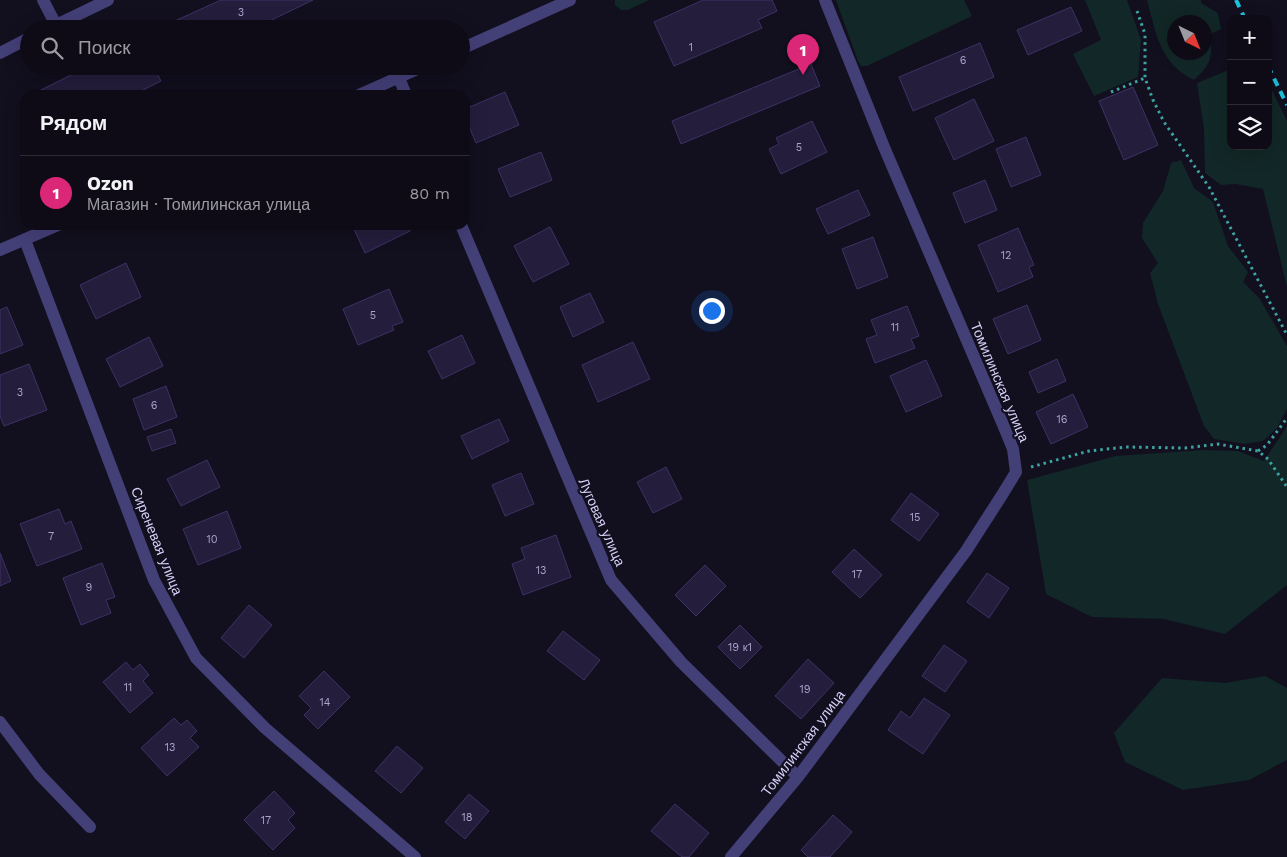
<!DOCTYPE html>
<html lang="ru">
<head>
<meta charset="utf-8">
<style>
  :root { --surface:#0e0b16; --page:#17141f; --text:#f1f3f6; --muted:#9b9ba1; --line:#2e2b35; --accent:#db2777 }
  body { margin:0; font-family:"Work Sans",sans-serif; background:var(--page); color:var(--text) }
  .controls { position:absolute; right:15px; top:15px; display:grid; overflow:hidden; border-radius:10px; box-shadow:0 5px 20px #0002 }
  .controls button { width:45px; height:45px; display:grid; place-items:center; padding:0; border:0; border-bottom:1px solid var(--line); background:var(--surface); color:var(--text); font:25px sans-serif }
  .compass { position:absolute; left:1167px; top:15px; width:45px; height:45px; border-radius:50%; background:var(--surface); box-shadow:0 5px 20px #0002; rotate:137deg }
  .you { position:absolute; left:711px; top:310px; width:18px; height:18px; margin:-12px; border:4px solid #fff; border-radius:50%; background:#1a73e8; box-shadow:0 0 0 8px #1a73e833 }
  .badge { display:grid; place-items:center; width:32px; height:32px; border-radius:50%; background:var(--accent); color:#fff; font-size:16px; font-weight:700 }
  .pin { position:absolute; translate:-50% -41px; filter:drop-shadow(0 1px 2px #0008) }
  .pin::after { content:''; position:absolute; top:26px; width:18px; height:15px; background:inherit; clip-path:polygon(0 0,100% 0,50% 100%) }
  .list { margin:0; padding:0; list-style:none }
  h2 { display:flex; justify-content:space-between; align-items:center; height:65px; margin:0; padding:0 20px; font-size:21px }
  h2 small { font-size:16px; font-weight:400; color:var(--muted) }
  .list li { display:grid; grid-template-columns:32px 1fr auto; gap:15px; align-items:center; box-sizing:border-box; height:75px; padding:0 20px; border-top:1px solid var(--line) }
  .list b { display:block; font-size:19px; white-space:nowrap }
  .list p { margin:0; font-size:16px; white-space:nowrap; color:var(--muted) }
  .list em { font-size:16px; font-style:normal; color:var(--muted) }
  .icon { flex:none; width:28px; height:28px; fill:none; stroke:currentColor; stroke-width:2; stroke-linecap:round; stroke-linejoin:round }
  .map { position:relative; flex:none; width:1287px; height:857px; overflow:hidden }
  .search { position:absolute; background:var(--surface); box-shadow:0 5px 20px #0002; left:20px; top:20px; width:450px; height:55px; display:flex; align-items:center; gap:12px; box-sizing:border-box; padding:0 18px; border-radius:28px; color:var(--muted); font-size:19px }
  .panel { position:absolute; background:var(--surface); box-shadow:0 5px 20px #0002; left:20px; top:90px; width:450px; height:140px; border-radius:15px }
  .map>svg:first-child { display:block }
  .green { fill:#122727; fill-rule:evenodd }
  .building { fill:#241d3c; stroke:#3e3265 }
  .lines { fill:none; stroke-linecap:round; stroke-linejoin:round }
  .path { stroke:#3ca3a0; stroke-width:3; stroke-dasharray:2.5 4; stroke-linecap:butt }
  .minor { stroke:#433f77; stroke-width:12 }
  .rail { stroke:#1bc1db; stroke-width:4; stroke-dasharray:8 6; stroke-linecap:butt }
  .labels { text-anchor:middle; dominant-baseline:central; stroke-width:4.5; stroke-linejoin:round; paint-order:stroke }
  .number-label { font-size:11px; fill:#aaa4ca }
  .street-label { font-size:14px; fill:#d7d1f9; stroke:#120f1e }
</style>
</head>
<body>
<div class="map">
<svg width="1287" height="857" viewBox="0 0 1287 857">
  <rect width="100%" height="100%" fill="#120f1e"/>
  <path class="green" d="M615,0h34l-21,10h-7l-6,-5z
    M836,0h128l8,16 -105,50h-6l-3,-5z
    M1085,0h42l14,40 -3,37 -44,19 -21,-42 28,-14z
    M1147,0h54v3l17,10 3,16 -10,5c0,26 2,28 -17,46 -34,-16 -38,-47 -47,-80zM1174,22h30v30h-30z
    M1231,66v80h37v-64l19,39v166l-24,-98 -27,-5 -15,1 -16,-12 -1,-44 -7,-46 29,-12z
    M1181,160l13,28 19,14 15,44 20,26 -5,10 17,17 27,47v63l-10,19 -14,13 -18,3 -31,-5 -10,-13 -46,-122 -8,-31 8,-10 -16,-25 1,-15 20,-32 8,-28z
    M1287,426v159l-62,49 -61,-15 -72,-2 -46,-23 -19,-114 89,-24 88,-6 34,1 26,10z
    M1265,676l22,12v72l-38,20 -66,10 -58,-28 -11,-29 48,-55 63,5z"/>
  <path class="building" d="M221,0h92l-60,29h-83l-2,-5z
    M703,0h69l5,11 -19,9 4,8 -88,38 -20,-44z
    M1071,7l11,24 -54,24 -11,-25z
    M980,43l14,34 -81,34 -14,-34z
    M811,64l9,22 -139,58 -9,-23z
    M89,66h64l8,15 -28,14h-102z
    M1133,87l25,58 -34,15 -25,-59z
    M505,92l14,33 -43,18 -11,-26v-8z
    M974,99l20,42 -40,19 -19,-42z
    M812,121l15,31 -46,22 -12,-25 10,-5 -3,-6z
    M1026,137l15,38 -30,12 -15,-38z
    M541,152l11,28 -42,17 -12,-28z
    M985,180l12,30 -32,13 -12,-30z
    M858,190l12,25 -42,19 -12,-25z
    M358,225h50l2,6 -45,22 -12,-26z
    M550,227l19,37 -36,18 -19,-36z
    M1018,228l16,37 -5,2 4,10 -35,15 -20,-47z
    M873,237l15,40 -31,12 -15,-40z
    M126,263l15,34 -45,22 -16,-34z
    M389,289l14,33 -11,4 2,4 -36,15 -15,-36z
    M590,293l14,29 -31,15 -13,-30z
    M1027,305l14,35 -33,14 -15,-35z
    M907,306l12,30 -8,3 4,9 -40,15 -9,-24 11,-4 -6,-15z
    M7,307l16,38 -23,9v-44z
    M462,335l13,28 -33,16 -14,-28z
    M149,337l14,29 -43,21 -14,-28z
    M633,342l17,37 -52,23 -16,-37z
    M1057,359l9,22 -28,12 -9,-21z
    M926,360l16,36 -36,16 -16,-36z
    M29,364l18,46 -43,16 -4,-10v-41z
    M166,386l11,31 -33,13 -11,-31z
    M1073,394l15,33 -37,17 -15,-32z
    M499,419l10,22 -37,18 -11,-23z
    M171,429l5,14 -24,8 -5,-14z
    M207,460l13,27 -39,19 -14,-27z
    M666,467l16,32 -29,14 -16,-31z
    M521,473l13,31 -29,12 -13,-31z
    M911,493l28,21 -20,27 -28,-21z
    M59,509l6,15 6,-3 11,28 -45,17 -17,-42z
    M227,511l14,37 -43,17 -15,-36z
    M556,535l15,42 -48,18 -11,-31 13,-5 -4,-11z
    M854,549l28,26 -22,23 -28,-26z
    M0,553l11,28 -11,5z
    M102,563l13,34 -9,3 5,13 -30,12 -18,-47z
    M705,565l21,21 -30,30 -21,-21z
    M987,573l22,15 -20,30 -22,-16z
    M249,605l23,20 -28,33 -23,-20z
    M740,625l22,22 -22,22 -22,-22z
    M563,631l37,29 -16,20 -37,-29z
    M944,645l23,16 -22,31 -23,-16z
    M808,659l26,24 -33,36 -26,-23z
    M126,662l7,8 7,-6 9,11 -6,6 10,12 -23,20 -27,-31z
    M324,671l26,26 -32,32 -14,-14 7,-7 -12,-12z
    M924,698l26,17 -27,39 -35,-24 13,-19 9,7z
    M174,718l7,7 6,-5 10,11 -7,7 9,9 -32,29 -26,-28z
    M397,746l26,22 -22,25 -26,-22z
    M274,791l21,22 -7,7 7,8 -22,22 -29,-30z
    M469,794l20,17 -24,28 -20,-17z
    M675,804l34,29 -20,24h-7l-31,-26z
    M833,815l19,17 -22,25h-22l-7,-7z"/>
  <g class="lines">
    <path class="path" d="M1137,11l8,23v44l8,22 11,22 45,65 78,148
      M1111,92l34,-14
      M1258,451l9,-6 20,-27
      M1031,467l58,-16 37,-4 59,1 33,-4 40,7 10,8 19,28"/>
    <path class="minor" d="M43,0l13,25
      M48,29l60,-29
      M461,49l109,-49
      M0,53l29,-15
      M399,78l7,17
      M359,95l65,-29
      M461,225l150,355 70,82 117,115
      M25,240l129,340 42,78 69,70 150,129
      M0,250l58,-25
      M0,722l39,52 51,53
      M731,857l67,-80 168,-226 36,-56 14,-23 -3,-23 -9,-22 -120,-280 -59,-147"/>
    <path class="rail" d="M1236,0l9,19
      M1268,66l19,39"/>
  </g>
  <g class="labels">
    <g class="number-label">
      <text x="241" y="12">3</text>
      <text x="691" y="47">1</text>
      <text x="963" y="60">6</text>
      <text x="799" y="147">5</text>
      <text x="1006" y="255">12</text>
      <text x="373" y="315">5</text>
      <text x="895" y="327">11</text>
      <text x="20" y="392">3</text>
      <text x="154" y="405">6</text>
      <text x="1062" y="419">16</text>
      <text x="915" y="517">15</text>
      <text x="51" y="536">7</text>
      <text x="212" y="539">10</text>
      <text x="541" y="570">13</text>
      <text x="857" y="574">17</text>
      <text x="89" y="587">9</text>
      <text x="740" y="647">19 к1</text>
      <text x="128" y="687">11</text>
      <text x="805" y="689">19</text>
      <text x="325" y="702">14</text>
      <text x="170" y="747">13</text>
      <text x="467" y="817">18</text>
      <text x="266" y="820">17</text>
    </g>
    <g class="street-label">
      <text transform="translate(1000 382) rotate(67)">Томилинская улица</text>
      <text transform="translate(602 522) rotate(66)">Луговая улица</text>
      <text transform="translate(157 541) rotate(68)">Сиреневая улица</text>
      <text transform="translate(803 743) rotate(-53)">Томилинская улица</text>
    </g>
  </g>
</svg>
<div class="controls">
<button>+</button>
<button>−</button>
<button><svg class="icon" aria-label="layers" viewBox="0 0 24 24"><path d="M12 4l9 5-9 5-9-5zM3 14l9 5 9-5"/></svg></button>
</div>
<svg class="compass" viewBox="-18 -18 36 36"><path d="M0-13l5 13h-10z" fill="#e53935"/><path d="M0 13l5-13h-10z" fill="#9b9ba1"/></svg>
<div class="you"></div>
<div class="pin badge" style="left:803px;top:75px">1</div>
<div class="search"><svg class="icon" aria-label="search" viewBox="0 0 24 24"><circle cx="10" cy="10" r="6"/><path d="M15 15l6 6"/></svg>Поиск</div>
<section class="panel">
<h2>Рядом<small></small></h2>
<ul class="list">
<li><span class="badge">1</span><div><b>Ozon</b><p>Магазин · Томилинская улица</p></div><em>80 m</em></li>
</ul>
</section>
</div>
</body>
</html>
